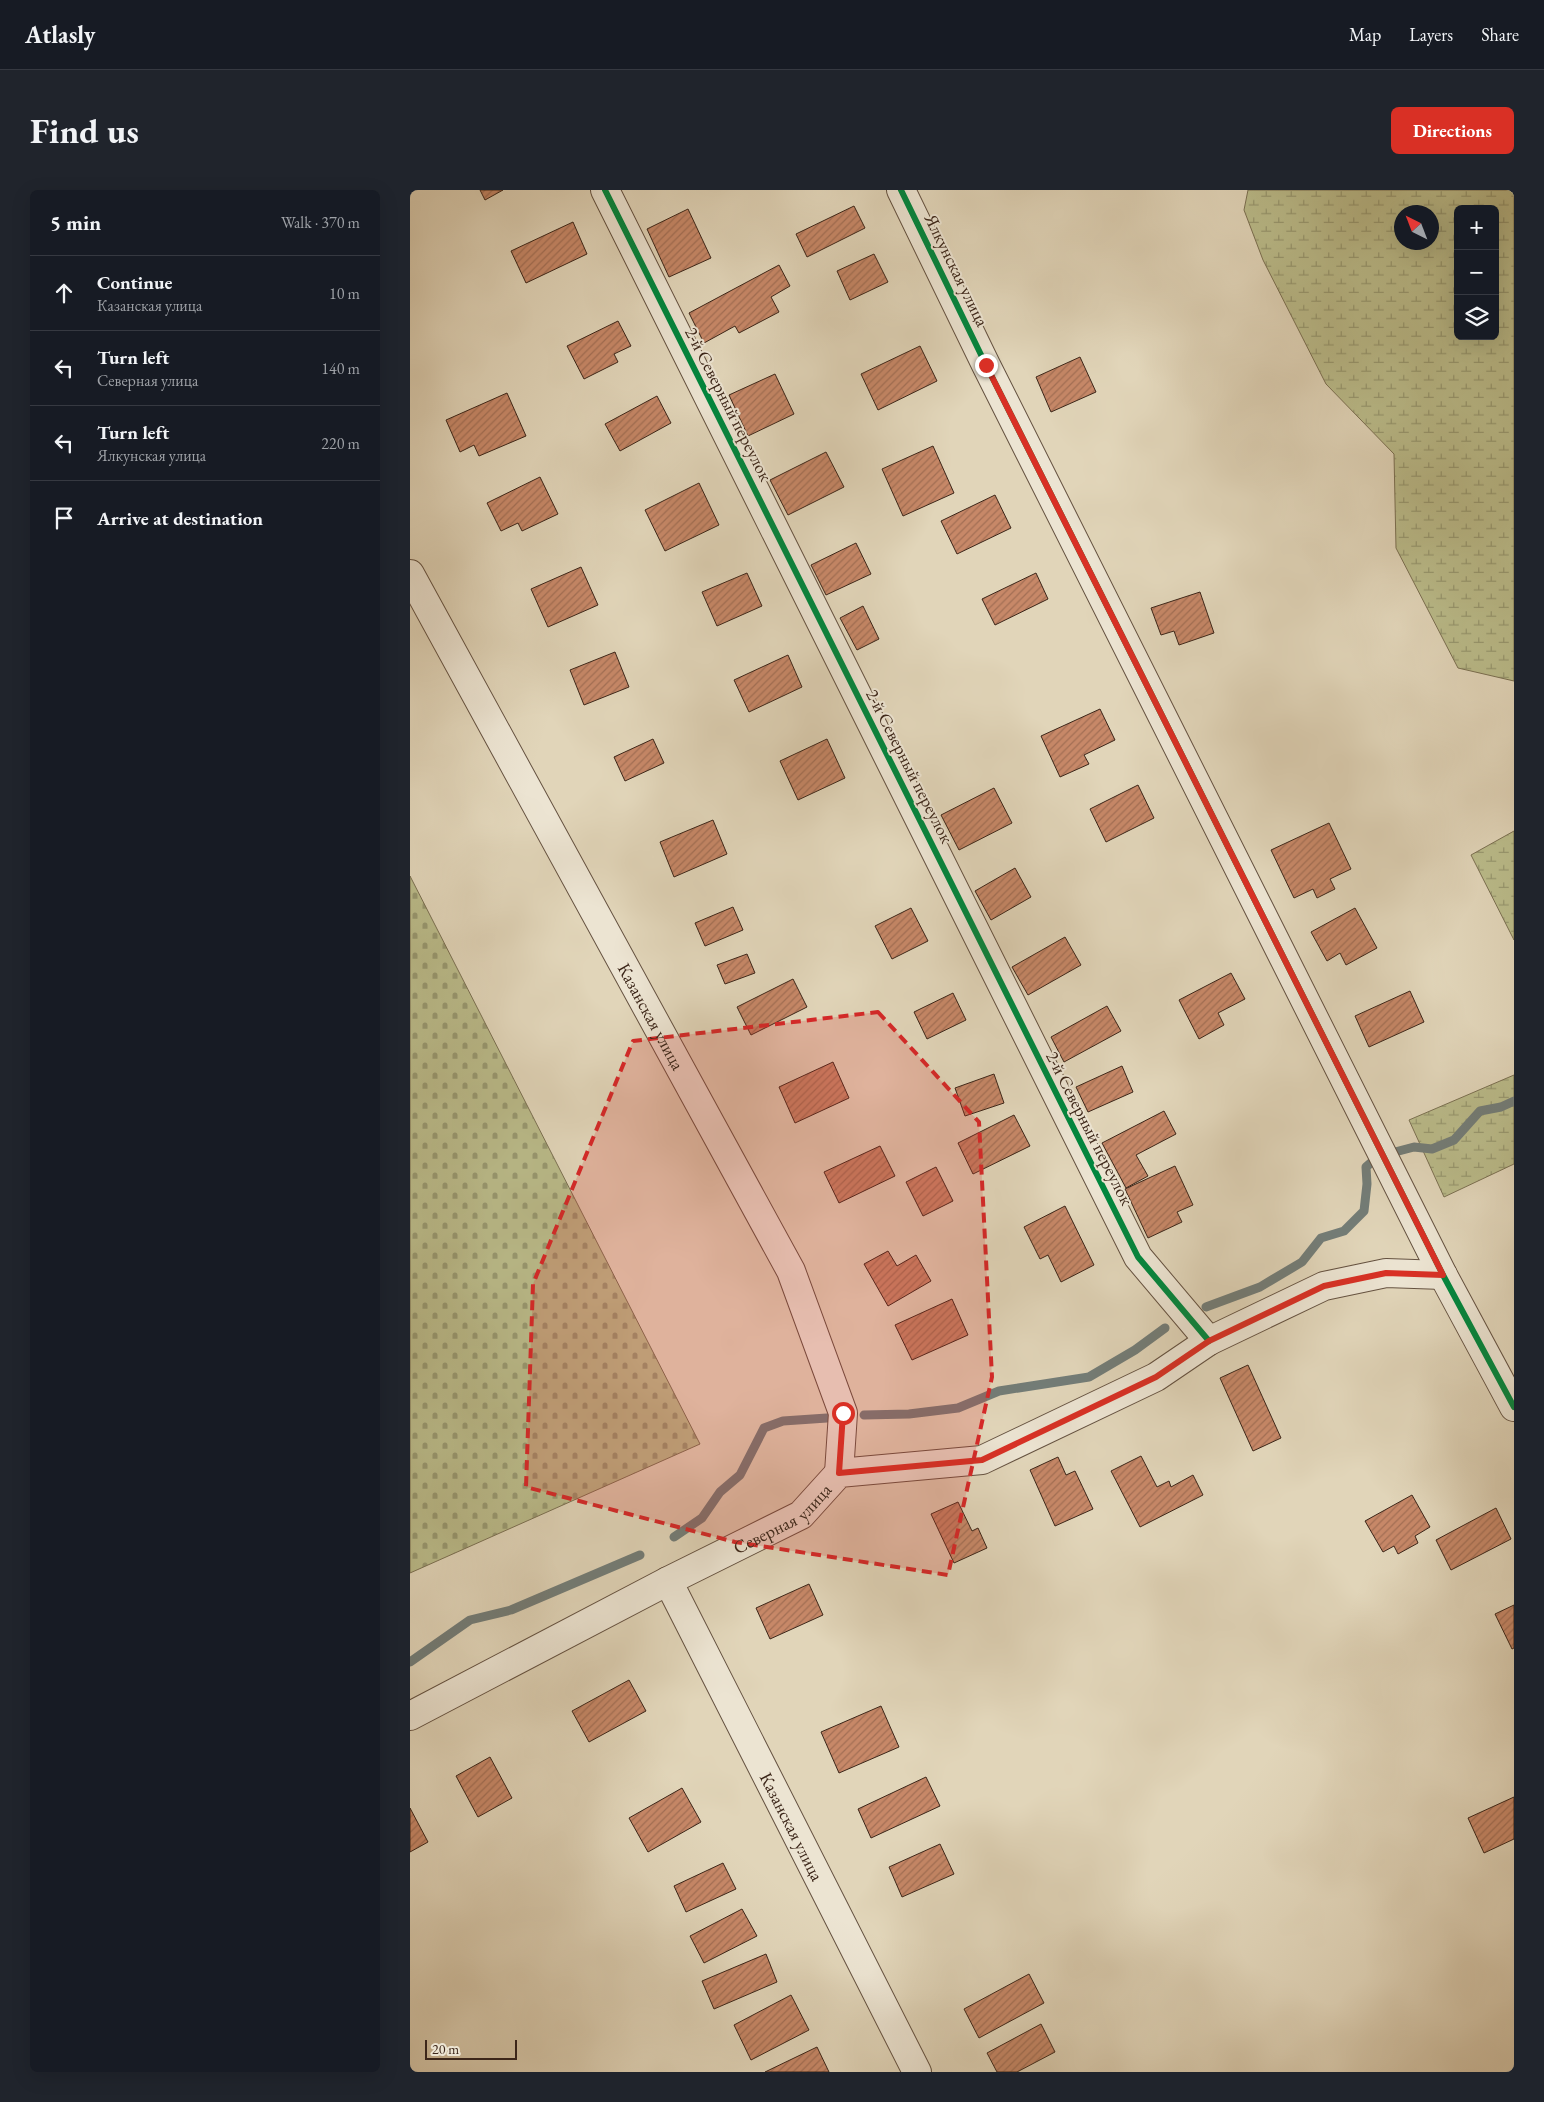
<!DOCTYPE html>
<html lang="en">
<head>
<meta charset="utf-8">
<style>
  :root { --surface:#171b24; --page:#20242c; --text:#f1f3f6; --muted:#9ea1a6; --line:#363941; --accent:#d93025 }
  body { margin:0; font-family:"EB Garamond",serif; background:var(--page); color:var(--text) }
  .controls { position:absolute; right:15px; top:15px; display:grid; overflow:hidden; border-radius:8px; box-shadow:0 5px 20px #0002 }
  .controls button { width:45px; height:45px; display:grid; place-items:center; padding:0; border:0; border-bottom:1px solid var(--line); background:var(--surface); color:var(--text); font:25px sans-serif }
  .compass { position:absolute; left:984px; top:15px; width:45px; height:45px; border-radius:50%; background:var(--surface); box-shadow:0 5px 20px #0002; rotate:318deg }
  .scale { position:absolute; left:15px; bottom:12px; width:92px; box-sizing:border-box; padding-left:5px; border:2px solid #3c2619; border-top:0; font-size:14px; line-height:18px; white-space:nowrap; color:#3c2619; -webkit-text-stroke:4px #ece4d2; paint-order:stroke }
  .stop { position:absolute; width:15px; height:15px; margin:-11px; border:4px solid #d93025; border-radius:50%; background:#fff }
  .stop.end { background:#d93025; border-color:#fff; box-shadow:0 1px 5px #0008 }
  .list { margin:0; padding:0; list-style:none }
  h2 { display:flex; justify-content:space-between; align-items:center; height:65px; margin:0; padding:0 20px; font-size:21px }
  h2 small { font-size:16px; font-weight:400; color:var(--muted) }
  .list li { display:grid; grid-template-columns:32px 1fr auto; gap:15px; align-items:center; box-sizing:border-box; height:75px; padding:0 20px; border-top:1px solid var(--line) }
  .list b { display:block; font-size:19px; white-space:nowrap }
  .list p { margin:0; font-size:16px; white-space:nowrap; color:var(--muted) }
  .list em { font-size:16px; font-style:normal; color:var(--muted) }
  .icon { flex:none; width:28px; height:28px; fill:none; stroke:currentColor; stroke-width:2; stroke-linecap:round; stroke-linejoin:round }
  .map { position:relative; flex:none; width:1104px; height:1882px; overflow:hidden; border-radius:8px }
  header { display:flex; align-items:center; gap:30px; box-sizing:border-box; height:70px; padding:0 25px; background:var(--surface); border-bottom:1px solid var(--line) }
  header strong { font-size:24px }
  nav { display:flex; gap:28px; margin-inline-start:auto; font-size:18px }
  .intro { display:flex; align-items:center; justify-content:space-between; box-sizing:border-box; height:120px; padding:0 30px }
  h1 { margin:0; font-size:35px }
  .button { padding:12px 22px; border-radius:8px; background:var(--accent); color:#fff; font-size:18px; font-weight:700 }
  main { display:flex; gap:30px; padding:0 30px }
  aside { flex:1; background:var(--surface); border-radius:8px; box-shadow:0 5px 20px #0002 }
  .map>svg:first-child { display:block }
  .wetland { fill:url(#wetland-marsh); stroke:#7b7052; fill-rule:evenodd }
  .cemetery { fill:url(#cemetery-stones); stroke:#7b7052 }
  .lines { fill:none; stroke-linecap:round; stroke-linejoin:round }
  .stream { stroke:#737d78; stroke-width:9 }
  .building { fill:url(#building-hatch); stroke:#3c2619 }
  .street-casing { stroke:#655241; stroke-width:30 }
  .street { stroke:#ece4d2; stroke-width:28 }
  .cycleway-casing { stroke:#ece4d2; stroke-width:9 }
  .cycleway { stroke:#00873e; stroke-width:6 }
  .route { stroke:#d93025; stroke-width:6 }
  .marked { fill:#d62828; fill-opacity:0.2; stroke:#d62828; stroke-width:4; stroke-dasharray:10 6; stroke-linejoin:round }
  .labels { text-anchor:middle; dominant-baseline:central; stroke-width:4; stroke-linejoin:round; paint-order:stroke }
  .street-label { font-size:18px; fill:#3c2619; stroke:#ece4d2 }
</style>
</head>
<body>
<header>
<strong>Atlasly</strong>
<nav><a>Map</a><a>Layers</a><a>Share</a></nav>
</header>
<div class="intro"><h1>Find us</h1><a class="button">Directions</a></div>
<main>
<aside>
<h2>5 min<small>Walk · 370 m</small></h2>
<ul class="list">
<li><svg class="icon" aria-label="ahead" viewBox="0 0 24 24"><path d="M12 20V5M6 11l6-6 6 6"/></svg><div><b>Continue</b><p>Казанская улица</p></div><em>10 m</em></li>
<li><svg class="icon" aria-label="left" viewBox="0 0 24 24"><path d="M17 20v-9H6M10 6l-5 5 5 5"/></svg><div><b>Turn left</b><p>Северная улица</p></div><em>140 m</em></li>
<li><svg class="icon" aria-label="left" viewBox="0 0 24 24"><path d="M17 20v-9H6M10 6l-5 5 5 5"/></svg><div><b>Turn left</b><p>Ялкунская улица</p></div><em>220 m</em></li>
<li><svg class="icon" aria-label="arrive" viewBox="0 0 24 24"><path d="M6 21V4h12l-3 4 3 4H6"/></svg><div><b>Arrive at destination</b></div></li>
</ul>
</aside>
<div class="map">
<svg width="1104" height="1882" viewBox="0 0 1104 1882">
  <defs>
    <pattern id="wetland-marsh" width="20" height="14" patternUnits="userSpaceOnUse" patternTransform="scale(1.25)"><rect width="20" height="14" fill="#babb8a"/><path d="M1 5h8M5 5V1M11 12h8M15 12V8" fill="none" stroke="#989870"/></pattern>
    <pattern id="cemetery-stones" width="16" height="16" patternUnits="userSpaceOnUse" patternTransform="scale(1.25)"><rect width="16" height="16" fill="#babb8a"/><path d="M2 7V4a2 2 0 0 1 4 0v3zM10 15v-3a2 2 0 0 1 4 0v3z" fill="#989870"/></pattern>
    <pattern id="building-hatch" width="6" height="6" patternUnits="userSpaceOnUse" patternTransform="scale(1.25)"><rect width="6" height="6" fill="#c78868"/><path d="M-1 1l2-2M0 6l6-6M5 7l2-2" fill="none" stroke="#a36f55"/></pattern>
  </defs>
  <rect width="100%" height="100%" fill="#e1d5b9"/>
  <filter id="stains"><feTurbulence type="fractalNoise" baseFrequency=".004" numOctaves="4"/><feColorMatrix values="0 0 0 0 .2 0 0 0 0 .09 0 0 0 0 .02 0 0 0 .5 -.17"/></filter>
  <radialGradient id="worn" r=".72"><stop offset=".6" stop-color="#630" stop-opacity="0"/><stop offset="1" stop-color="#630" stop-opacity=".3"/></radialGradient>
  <path class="wetland" d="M838,0h266v491l-56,-13 -62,-120 -2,-94 -68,-70 -63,-124 -19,-50zM1048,19h37v127h-37zM992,22h30v30h-30z
    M1104,641v109l-43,-85z
    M1104,885v89l-70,33 -35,-77z"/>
  <path class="cemetery" d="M0,686l290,568 -290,129z"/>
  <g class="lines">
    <path class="stream" d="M985,962l19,-5 18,2 22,-9 26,-29 21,-4 13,-6
      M796,1117l54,-20 42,-25 19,-24 23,-7 20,-20 3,-27 -1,-17 7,-6
      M454,1225l45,-1 49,-6 41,-17 90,-14 46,-27 30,-22
      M264,1347l28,-19 18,-26 20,-17 24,-47 19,-7 44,-3
      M0,1472l60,-42 41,-10 129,-55"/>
  </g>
  <path class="building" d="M70,0h23l-18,10z
    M444,16l11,22 -58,29 -11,-23z
    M278,19l23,49 -42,19 -22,-48z
    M163,32l14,32 -61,29 -15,-32z
    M464,64l14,28 -38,18 -13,-29z
    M369,75l11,21 -19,11 8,15 -40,21 -4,-7 -31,17 -15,-30z
    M208,131l13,25 -17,8 4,8 -34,17 -17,-33z
    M510,156l17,35 -59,29 -17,-36z
    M670,167l16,35 -45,20 -15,-35z
    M365,184l19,40 -46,22 -19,-41z
    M97,203l19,43 -47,20 -5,-11 -14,7 -14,-32z
    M247,206l14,27 -51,28 -15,-27z
    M523,256l21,47 -51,23 -21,-47z
    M416,262l18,35 -56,28 -18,-35z
    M130,287l18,37 -36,17 -4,-8 -17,8 -14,-28z
    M289,293l20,42 -54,26 -20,-41z
    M585,305l16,33 -54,26 -16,-33z
    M446,353l15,31 -45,21 -15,-30z
    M171,377l17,38 -50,22 -17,-38z
    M337,383l15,33 -45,20 -15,-34z
    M626,383l12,26 -53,26 -13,-26z
    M790,402l14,41 -35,12 -5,-14 -13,4 -10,-27z
    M453,416l16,33 -22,11 -17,-32z
    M205,462l14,35 -45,18 -14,-35z
    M378,465l14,32 -53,25 -15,-32z
    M690,519l15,31 -31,15 5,9 -29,13 -19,-41z
    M243,549l11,24 -39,18 -11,-24z
    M417,549l18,39 -47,22 -18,-39z
    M728,595l16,33 -48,24 -16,-33z
    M584,598l18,35 -53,27 -18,-35z
    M303,630l14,34 -53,23 -14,-35z
    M919,633l22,46 -21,10 5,10 -18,9 -4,-9 -19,9 -23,-48z
    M605,678l16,29 -40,23 -16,-29z
    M323,717l10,23 -38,16 -10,-23z
    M501,718l17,33 -36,18 -17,-33z
    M945,718l22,40 -31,17 -6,-12 -13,8 -16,-29z
    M655,747l16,28 -53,30 -16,-28z
    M337,764l8,19 -30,11 -8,-19z
    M821,783l14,26 -27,14 6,12 -25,14 -20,-39z
    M383,789l14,28 -56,28 -14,-28z
    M1000,801l14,31 -55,25 -14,-31z
    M543,803l13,27 -39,19 -13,-27z
    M697,816l14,25 -57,31 -13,-25z
    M423,872l16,36 -54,25 -16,-36z
    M712,876l11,26 -45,20 -12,-25z
    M584,884l10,29 -39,13 -10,-28z
    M754,921l12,23 -40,21 12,21 -22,12 -24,-45z
    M604,925l16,31 -57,28 -15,-31z
    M470,956l15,30 -56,27 -15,-31z
    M765,976l18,39 -16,7 5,10 -34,16 -23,-49z
    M526,977l17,34 -30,15 -17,-34z
    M655,1016l29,59 -33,17 -13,-27 -8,4 -16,-32z
    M478,1061l9,15 19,-11 15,26 -43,25 -24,-42z
    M542,1109l16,36 -56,25 -17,-35z
    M838,1175l33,73 -28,13 -33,-73z
    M731,1266l16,31 12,-6 2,6 22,-12 10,20 -63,32 -29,-56z
    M648,1267l8,18 9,-4 18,38 -38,17 -25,-56z
    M1002,1305l18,32 -15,9 3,7 -20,11 -4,-8 -11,6 -18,-31z
    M548,1312l14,29 6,-3 9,20 -33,15 -23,-49z
    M1086,1318l15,31 -60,31 -15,-30z
    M399,1394l14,31 -53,24 -14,-31z
    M1104,1415v43l-2,1 -17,-35z
    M219,1490l17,31 -57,31 -17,-31z
    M471,1516l18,41 -60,26 -18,-41z
    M80,1567l22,41 -34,19 -22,-41z
    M516,1587l14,29 -69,32 -13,-29z
    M272,1598l19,34 -53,30 -19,-34z
    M1104,1607v42l-30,14 -16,-35z
    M0,1618l18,34 -18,10z
    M530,1654l14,30 -52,23 -13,-30z
    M313,1673l13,26 -50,23 -12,-26z
    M332,1719l15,27 -53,27 -14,-27z
    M356,1764l11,28 -63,27 -12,-28z
    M619,1784l15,29 -65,35 -15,-29z
    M381,1805l18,35 -58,30 -17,-35z
    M631,1834l14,28 -38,20h-20l-10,-19z
    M407,1857l12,25h-64z"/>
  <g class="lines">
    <defs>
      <g id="street">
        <path d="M195,0l533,1067 71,84"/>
        <path d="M491,0l85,175 457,910 71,132"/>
        <path id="s1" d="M0,384l381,697 52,142 -4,60"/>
        <path id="s2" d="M258,1391l249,491"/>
        <path id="s3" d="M0,1526l258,-135 133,-66 38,-42 143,-13 174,-83 53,-36 115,-55 62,-13 57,2"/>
      </g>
    </defs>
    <use href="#street" class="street-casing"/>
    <use href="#street" class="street"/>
    <defs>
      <path id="cycleway" d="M195,0l533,1067 71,84
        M491,0l85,175 457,910 71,132"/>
    </defs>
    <use href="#cycleway" class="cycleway-casing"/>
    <use href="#cycleway" class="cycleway"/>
  </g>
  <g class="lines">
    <path class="route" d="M433,1223l-4,60 143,-13 174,-83 53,-36 115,-55 62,-13 57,2 -457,-910"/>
  </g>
  <path class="marked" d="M468,822l101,110 13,255 -44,198 -213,-33 -209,-55 7,-203 100,-243z"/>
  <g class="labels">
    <g class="street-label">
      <text transform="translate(547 80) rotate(64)">Ялкунская улица</text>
      <text transform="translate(319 214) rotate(63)">2-й Северный переулок</text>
      <text transform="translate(500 576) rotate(63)">2-й Северный переулок</text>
      <text stroke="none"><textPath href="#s1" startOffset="504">Казанская улица</textPath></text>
      <text transform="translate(680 938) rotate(63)">2-й Северный переулок</text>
      <text stroke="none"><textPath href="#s3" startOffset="422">Северная улица</textPath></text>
      <text stroke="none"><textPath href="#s2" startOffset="275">Казанская улица</textPath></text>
    </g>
  </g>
  <rect width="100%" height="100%" filter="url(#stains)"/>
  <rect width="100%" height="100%" fill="url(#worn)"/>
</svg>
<div class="controls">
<button>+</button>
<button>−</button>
<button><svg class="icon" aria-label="layers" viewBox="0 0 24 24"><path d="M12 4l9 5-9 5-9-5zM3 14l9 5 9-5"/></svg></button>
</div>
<svg class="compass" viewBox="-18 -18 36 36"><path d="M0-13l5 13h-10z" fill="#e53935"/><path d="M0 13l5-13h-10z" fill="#9ea1a6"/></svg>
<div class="scale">20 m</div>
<div class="stop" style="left:433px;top:1223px"></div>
<div class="stop end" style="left:576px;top:175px"></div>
</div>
</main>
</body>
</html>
